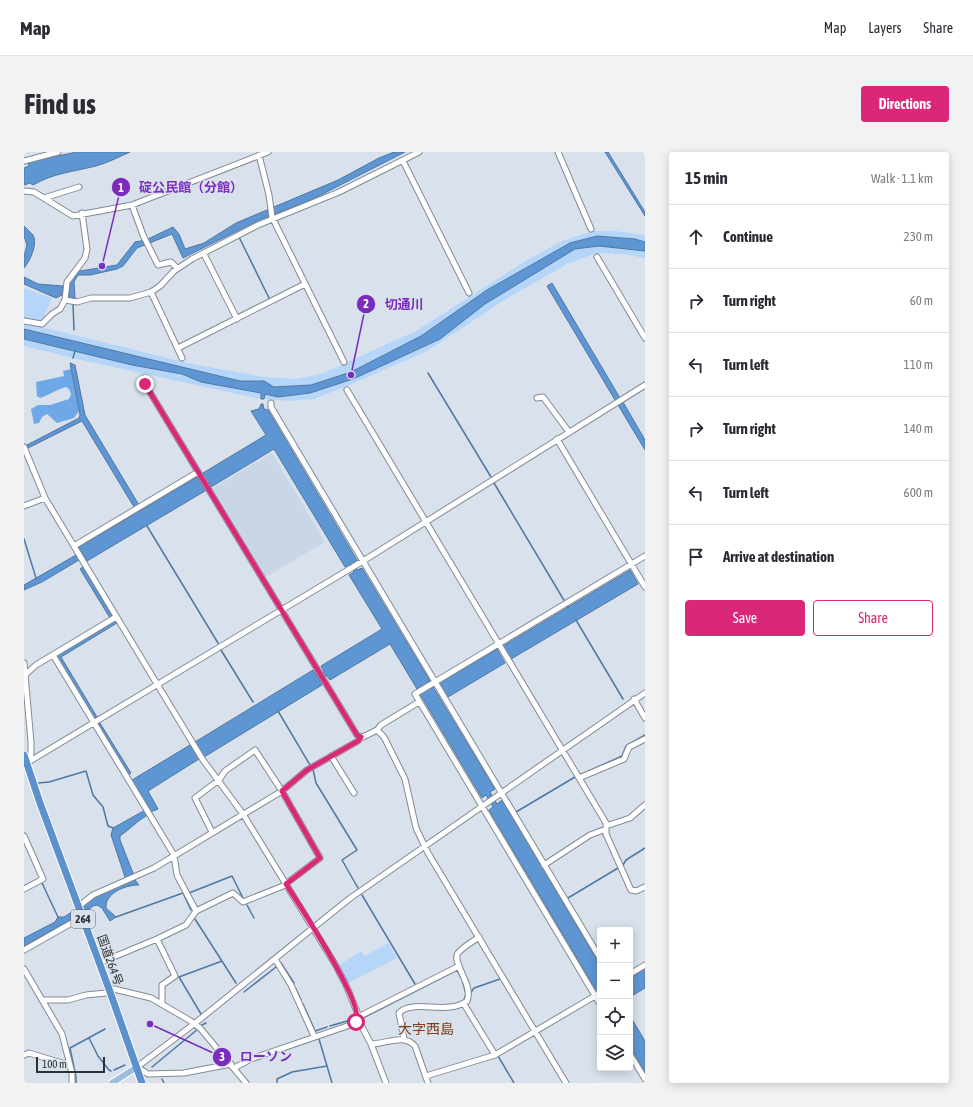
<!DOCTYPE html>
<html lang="en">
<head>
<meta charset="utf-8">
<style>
  :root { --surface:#fff; --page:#f2f2f3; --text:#2b2b33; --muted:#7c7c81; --line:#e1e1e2; --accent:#db2777 }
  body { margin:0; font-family:"Asap Condensed","Noto Sans JP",sans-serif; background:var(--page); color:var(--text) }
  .controls { position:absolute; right:12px; bottom:12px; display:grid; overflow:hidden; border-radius:4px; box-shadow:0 2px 10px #0003 }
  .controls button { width:36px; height:36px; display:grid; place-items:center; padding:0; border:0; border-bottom:1px solid var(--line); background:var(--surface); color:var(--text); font:20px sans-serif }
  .scale { position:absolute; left:12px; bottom:10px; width:69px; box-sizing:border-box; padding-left:4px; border:2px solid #2d3034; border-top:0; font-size:11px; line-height:14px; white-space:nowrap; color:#2d3034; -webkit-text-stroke:3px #d9e2ec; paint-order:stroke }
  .stop { position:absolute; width:12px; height:12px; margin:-9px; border:3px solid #db2777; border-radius:50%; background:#fff }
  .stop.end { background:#db2777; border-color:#fff; box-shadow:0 1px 4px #0008 }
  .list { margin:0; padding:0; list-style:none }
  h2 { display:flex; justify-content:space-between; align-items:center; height:52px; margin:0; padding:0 16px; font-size:17px }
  h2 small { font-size:13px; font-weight:400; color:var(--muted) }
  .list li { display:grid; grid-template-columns:26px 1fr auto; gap:12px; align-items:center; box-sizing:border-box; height:64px; padding:0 16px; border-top:1px solid var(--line) }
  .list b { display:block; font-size:15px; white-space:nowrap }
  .list em { font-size:13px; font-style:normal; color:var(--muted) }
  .actions { display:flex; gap:8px; padding:12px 16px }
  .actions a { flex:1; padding:9px 0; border:1px solid var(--accent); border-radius:4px; text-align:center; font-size:14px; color:var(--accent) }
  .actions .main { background:var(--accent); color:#fff }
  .icon { flex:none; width:22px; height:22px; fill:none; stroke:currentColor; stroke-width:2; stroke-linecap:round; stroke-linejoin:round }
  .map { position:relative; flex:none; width:621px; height:931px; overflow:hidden; border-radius:4px }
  header { display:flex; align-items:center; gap:24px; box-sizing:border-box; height:56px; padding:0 20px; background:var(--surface); border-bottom:1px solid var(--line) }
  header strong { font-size:19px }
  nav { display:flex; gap:22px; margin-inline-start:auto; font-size:14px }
  .intro { display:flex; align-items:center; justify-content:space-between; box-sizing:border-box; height:96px; padding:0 24px }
  h1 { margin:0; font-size:28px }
  .button { padding:10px 18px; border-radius:4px; background:var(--accent); color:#fff; font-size:14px; font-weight:700 }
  main { display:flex; gap:24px; padding:0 24px }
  aside { flex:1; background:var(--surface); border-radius:4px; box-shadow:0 2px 10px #0003 }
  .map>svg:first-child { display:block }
  .built { fill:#c8d6e5 }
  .green { fill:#b5d5f9 }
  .forest { fill:#6fa8e7 }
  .water { fill:#5e96d3; stroke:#4f77a3 }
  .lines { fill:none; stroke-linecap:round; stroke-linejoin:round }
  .stream { stroke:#4f77a3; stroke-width:1.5 }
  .minor-casing { stroke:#828a93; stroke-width:7 }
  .major-casing { stroke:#fff; stroke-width:8 }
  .highway-casing { stroke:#fff; stroke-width:9 }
  .minor { stroke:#fff; stroke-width:5 }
  .major { stroke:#9dbde0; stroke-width:6 }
  .highway { stroke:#5c91cb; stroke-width:7 }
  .route { stroke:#db2777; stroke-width:5 }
  .labels { text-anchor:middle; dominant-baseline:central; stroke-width:3; stroke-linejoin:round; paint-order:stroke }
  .shield { fill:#d9e2ec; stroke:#61656b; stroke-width:1 }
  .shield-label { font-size:11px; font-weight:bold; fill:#2d3034 }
  .street-label { font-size:12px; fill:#2d3034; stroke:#d9e2ec }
  .quarter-label { font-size:14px; fill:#7d3e19; stroke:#d9e2ec }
  .leader { fill:none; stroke:#7b2cbf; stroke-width:1.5 }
  .callout-dot { fill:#7b2cbf; stroke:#d9e2ec; stroke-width:1.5 }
  .mark-label { font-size:12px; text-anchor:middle; font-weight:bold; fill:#fff }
  .callout-label { font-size:13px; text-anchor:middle; font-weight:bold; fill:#7b2cbf; stroke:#d9e2ec; stroke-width:3; stroke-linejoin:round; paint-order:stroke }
</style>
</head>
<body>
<header>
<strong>Map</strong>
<nav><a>Map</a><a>Layers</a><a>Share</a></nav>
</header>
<div class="intro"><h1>Find us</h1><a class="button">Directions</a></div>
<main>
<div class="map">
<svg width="621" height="931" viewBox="0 0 621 931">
  <rect width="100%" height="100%" fill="#d9e2ec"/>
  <path class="built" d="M248,301l53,89 -59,35 -53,-89z"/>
  <path class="green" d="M569,79h22l30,4v7l-10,-3 -38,-3 -110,54 -66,46 -70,36 -40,13 -37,2 -10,-6h-24l-216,-52v-6l5,1 159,39 76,14 32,2 25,-5 95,-43 108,-69 38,-21z
    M575,94l46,5v7l-22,-4 -26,-1 -30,11 -61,35 -79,52 -80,35 -33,13 -23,2 -27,-2v-5l14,3 32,-4 43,-14 35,-16 52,-24 45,-35 90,-55z
    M0,136l28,10 -10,23 -18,-3z
    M0,187l108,26 50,9 19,8 61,11 -1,6 -180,-39 -57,-14z
    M364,791l9,15 -49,25 -9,-18 22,-14 4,5z"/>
  <path class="forest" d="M47,217l8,42 -5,7 -17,5 -10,-9 -5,3 -3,6 -5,1 -3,-15 7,-4h12l19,-6 2,-5 -2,-5 -3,-2c-10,3 -17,8 -26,11l-3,-2 -1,-14 28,-6 -1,-5z"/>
  <path class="water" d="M53,0h53c-11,5 -23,11 -34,14 -24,6 -42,7 -63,19l-3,-2 -6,2v-17l5,-2 -1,-4z
    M370,0h11l-94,48 -52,20 -76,38 -11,-24 -35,14 -14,18 -6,3 -27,6h-12l-4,7 1,16h-5c-3,-10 1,-22 10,-27l37,-6 18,-23 11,-2 27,-13 6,7 6,15 19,-6 32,-20 102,-43 41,-22z
    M581,0h3l37,60v4z
    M0,74c3,3 6,6 9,9 5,9 -3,26 -9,33v-12l3,-11 -3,-9z
    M573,84l38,3 10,3v9l-46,-5 -24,3 -90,55 -45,35 -52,24 -35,16 -43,14 -32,4 -13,-3 -1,5h-3v-6l-60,-11 -19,-8 -50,-9 -108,-26v-10l216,52h24l10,6 37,-2 40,-13 70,-36 66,-46 83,-47z
    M0,125l14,7 25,2 -1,9 -6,3 -32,-14z
    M528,131l68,115 -5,2 -68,-114z
    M46,211l5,2 10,50 54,90 -5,2 -52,-86 -54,27 -1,-3 52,-27 1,-3z
    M599,250l22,38v10l-27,-45z
    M237,252h2l1,5 4,1 89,150 -4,3 4,7 5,-2 68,113 -4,3 3,5 4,-2 62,102 -5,3 7,12 5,-4 98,165v22l-4,3 -107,-180 4,-3 -7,-12 -4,3 -62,-104 4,-2 -3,-6 -4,3 -27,-45 -60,36 -4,-5 -7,4 3,6 -118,72 -4,-6 -4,2 3,6 -51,32 10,18 -13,5 1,2c-10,6 -16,13 -26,20v4l13,33 -2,2 8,10c-14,0 -34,8 -33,23l10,9 -6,4 -8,-13 -5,-3 -4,1 -8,6 -3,-6c15,-12 32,-17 49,-25l-3,-5 -3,1 -14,-42 2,-7 36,-20 -17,-28 58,-35 4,6 5,-3 -4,-6 118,-72 4,6 7,-4 -3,-6 61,-37 -33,-54 5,-3 -4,-8 -5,3 -71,-118 -63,38 -3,-6 -6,4 3,6 -118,70 -3,-5 -6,3 1,1 -37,22 -18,8v-5l52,-30 1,1 5,-3 -3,-6 118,-70 3,5 6,-3 -3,-6 63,-38 -15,-24 8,-2z
    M59,415l29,49 -2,2 -30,-49z
    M606,418l8,14 -127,75 -8,-13z
    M91,468l2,3 -56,34 36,60 -3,1 -38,-62z
    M473,497l8,14 -57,34 -9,-14z
    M76,571l31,50 -3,2 -30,-51z
    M51,758l2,6 -53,30v-8l31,-16 3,-5h6z
    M621,817v19l-15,9v-19z
    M606,864l15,25v31l-15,-25z"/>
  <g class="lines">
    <path class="stream" d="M215,85l31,63
      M49,152l1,26
      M49,206l2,-7
      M404,221l63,104
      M599,250l22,-14
      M470,331l74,124
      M123,374l71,117
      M0,387l12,39
      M552,468l47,79
      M197,498l32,52
      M254,559l32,54
      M289,617l3,14 41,67 -15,10 16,28
      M556,623l42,-19 4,-10 19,-11
      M14,631l11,-1 37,-11 7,24 10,12 5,19 5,2
      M492,660l59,-35
      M599,713l3,-5 19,-12
      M18,731l16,34
      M165,741l43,-17 11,22
      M338,743l53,89
      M544,746l50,-30
      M223,753l7,13
      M92,765l67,-24 8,17
      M171,767l41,64
      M257,811l13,20
      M439,831l3,11 -2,6
      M272,837l5,11
      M220,840l32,-25
      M446,842l4,-6 26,-9
      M279,852l12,27 12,-4
      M177,862l-22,-37 43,-16
      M339,866l94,-48 3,6
      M178,873l4,-2
      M306,874l17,-5 5,-4
      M65,886l9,18 11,14 2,1
      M295,887l8,27
      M474,904l16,27
      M128,915l46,-38
      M90,918l11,-5
      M138,927l2,4
      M52,931v-6l-6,-29 35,-19
      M253,931v-4l15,-7 35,-6 5,17"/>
    <defs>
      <path id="minor" d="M534,0l33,77
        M235,3l10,40 3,22 72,145
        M0,9l34,-9
        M379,9l66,132
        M0,39l10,1 39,24 59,-11 136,-53
        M20,46l35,-11
        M108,53l11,30 15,30 13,-3 6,6
        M180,102l33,65
        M573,105l48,81
        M127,140l31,66
        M41,148l12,2 14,-4h39l21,-6 9,-6 14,-15 18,-12 66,-34 81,-33 80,-40
        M0,169l18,3 10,-10 8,-5 5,-9 2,-18 18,-24 2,-9 -5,-36
        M154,196l127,-64
        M120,226l1,6 212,351 6,2 14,-7 7,7 21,42 11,49 12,25 138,230
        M323,238l259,433v11l25,56 5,1 9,-4
        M513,246l6,-1 26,35
        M247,251v4l329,551
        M533,287l88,148
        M0,295l21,51 112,186 46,76 40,54 92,150 11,21 11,27 1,7 13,25 15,39
        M0,354l21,-8
        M50,394l124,-74
        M29,503l121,200 3,20 19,36
        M0,511l7,79v12l-4,9
        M0,524l12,-11 80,-48
        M610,547l11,19
        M353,578l4,-5 38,-23
        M307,604l23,37
        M1,612l338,-203 282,-176
        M555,626l45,-19 5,-12 16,-8
        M582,674l24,-8 15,-13
        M0,684l19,43 -19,10
        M520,713l46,-30 16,-6
        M55,754l14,-11 61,-27 128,-77 25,-21 51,-29 3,-4
        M0,798l53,-30 5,-5
        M251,807l16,26 23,51
        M75,811l58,-24
        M0,817l38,65 10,39v10
        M606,822l15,-9
        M18,848h26l18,-5 20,-2 3,-4h5l37,9 38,22 11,8 46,55
        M138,851v-18l13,-9 -18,-37 29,-14 10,-14 37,-18 10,9 40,-16 37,-28 -38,-67 -27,-41 -30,21 -6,9 -24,18 17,34
        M440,852l31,51
        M576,852l-185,-310 230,-138
        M380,887l-5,-26c14,-15 48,3 68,-12 7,-16 -16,-39 -9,-48 5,-6 14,-11 21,-16
        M347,892c15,0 33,-11 44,2l13,37
        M606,902l15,25
        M0,903l5,-2 36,11h4
        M207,912l-47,9 -36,1 -11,-7 57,-43 155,-125 296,-206
        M210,916l17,-9 102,-35 7,-8 99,-50
        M402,924l69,-21 105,-62"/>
      <path id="major" d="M88,931l25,-16"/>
      <path id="highway" d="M0,603l16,48 69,186 33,94"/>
    </defs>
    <use href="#minor" class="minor-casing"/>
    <use href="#major" class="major-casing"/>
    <use href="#highway" class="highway-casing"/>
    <use href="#minor" class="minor"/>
    <use href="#major" class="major"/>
    <use href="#highway" class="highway"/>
  </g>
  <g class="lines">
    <path class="route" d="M121,232l212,351 4,2 -3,4 -51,29 -25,21 38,67 -34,26c12,19 80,122 70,138"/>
  </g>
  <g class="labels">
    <rect class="shield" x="47" y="758" width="24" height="18" rx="3"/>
    <g class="shield-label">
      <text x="59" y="767">264</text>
    </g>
    <g class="street-label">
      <text transform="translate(86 808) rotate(70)">国道264号</text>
    </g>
    <g class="quarter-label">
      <text x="402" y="877">大字西島</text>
    </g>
  </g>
  <path class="leader" d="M78 114L97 35M327 223L342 152M126 872L198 905"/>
  <g class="callout-dot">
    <circle cx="78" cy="114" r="4"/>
    <circle cx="327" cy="223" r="4"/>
    <circle cx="126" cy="872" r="4"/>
    <circle cx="97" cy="35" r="10"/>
    <circle cx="342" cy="152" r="10"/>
    <circle cx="198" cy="905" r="10"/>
  </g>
  <g class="mark-label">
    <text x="97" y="40">1</text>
    <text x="342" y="156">2</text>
    <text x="198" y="909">3</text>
  </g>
  <g class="callout-label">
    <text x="167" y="40">碇公民館（分館）</text>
    <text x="380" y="157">切通川</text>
    <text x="242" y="909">ローソン</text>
  </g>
</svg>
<div class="controls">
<button>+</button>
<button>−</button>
<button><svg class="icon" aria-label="locate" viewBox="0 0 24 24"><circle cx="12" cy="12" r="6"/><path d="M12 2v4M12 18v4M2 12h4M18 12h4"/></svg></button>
<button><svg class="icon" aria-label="layers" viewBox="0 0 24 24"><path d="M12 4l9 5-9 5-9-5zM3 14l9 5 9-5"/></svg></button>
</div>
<div class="scale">100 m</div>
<div class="stop" style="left:332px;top:870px"></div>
<div class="stop end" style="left:121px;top:232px"></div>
</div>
<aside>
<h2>15 min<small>Walk · 1.1 km</small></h2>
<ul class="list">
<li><svg class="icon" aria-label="ahead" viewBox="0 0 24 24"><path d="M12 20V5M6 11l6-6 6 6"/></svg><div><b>Continue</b></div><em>230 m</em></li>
<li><svg class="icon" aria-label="right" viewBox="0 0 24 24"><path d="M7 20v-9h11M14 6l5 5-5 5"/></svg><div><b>Turn right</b></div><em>60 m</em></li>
<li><svg class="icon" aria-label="left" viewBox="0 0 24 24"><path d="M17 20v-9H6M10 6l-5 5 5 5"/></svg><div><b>Turn left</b></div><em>110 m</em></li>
<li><svg class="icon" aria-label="right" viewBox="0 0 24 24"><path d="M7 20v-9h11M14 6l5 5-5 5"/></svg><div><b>Turn right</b></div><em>140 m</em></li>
<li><svg class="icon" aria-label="left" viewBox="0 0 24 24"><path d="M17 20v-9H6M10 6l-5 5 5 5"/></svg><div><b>Turn left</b></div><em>600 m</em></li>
<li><svg class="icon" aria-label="arrive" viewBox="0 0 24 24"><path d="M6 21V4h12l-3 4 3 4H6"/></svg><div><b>Arrive at destination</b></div></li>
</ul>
<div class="actions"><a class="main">Save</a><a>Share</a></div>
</aside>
</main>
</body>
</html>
